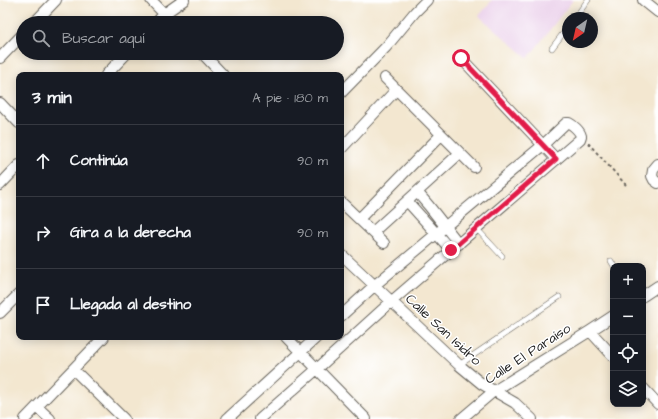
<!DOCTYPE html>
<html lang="es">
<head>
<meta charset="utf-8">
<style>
  :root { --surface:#171b24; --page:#242831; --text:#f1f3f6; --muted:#9ea1a6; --line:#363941 }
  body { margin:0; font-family:"Architects Daughter",sans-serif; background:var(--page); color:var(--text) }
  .controls { position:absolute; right:12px; bottom:12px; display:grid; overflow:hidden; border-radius:8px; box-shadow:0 2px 10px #0003 }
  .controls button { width:36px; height:36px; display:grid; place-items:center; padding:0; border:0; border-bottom:1px solid var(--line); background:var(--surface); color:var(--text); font:20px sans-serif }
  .compass { position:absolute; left:562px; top:12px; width:36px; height:36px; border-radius:50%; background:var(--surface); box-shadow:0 2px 10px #0003; rotate:214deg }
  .stop { position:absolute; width:12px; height:12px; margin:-9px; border:3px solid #e11d48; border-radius:50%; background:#fff }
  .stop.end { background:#e11d48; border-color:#fff; box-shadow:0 1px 4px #0008 }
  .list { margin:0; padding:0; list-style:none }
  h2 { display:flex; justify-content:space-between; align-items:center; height:52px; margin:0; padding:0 16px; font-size:17px }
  h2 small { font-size:13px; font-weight:400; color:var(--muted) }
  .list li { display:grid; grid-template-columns:26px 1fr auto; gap:12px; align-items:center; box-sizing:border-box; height:72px; padding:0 16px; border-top:1px solid var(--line) }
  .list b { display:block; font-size:15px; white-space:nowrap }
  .list em { font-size:13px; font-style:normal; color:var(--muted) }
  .icon { flex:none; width:22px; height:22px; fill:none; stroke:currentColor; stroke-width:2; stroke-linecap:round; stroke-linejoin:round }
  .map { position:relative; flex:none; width:658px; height:419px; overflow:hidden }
  .search { position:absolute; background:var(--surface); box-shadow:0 2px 10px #0003; left:16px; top:16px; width:328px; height:44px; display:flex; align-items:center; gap:10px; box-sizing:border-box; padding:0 14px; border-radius:22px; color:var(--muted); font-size:15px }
  .panel { position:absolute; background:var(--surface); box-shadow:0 2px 10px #0003; left:16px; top:72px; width:328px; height:268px; border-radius:8px }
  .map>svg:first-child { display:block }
  .built { fill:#ebd1eb }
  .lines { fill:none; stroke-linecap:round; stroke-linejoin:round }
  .service-casing { stroke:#67635b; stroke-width:6 }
  .minor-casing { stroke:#67635b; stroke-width:12 }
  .path { stroke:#67635b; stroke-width:2; stroke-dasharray:3 3; stroke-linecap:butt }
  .service { stroke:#fff; stroke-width:5 }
  .minor { stroke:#fff; stroke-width:10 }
  .route { stroke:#e11d48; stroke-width:5 }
  .labels { text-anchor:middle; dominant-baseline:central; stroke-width:3; stroke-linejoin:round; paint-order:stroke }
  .street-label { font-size:14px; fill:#1c1c1c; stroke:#fff }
</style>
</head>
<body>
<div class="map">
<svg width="658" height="419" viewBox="0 0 658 419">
  <rect width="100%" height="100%" fill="#fff"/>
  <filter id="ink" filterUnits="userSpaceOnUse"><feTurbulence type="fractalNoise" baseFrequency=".025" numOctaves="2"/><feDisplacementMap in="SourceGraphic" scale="8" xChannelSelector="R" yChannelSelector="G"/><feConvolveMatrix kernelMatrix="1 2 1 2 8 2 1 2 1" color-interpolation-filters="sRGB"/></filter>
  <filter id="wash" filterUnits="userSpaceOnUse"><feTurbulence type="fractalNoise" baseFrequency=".012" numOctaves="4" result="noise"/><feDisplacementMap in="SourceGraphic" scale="16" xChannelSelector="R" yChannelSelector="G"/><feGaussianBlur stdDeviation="0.9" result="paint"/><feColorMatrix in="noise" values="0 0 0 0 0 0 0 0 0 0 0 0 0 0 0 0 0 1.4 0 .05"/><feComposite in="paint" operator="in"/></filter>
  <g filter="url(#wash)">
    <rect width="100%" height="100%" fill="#f3e7d0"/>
    <path class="built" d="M492,0h81l-45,58 -49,-42z"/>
  </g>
  <g filter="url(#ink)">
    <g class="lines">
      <defs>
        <path id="service" d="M575,18l13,-18
          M552,48l16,-21
          M476,228l26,28
          M611,261l3,5
          M459,365l100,-68"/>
        <path id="minor" d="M151,0l22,23
          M643,0l15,12
          M34,23l22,-23
          M156,23l8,-9 20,-14
          M202,53l21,22
          M0,58l23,-24
          M461,58l95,101
          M106,75l21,-22
          M385,78l89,89
          M341,93l45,-46 29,-35 12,-12
          M0,103l19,20
          M341,149l55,-59
          M658,164l-5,6 -1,6 2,4 4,3
          M0,185l19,-20
          M417,192l12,14 30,38
          M407,201l44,49
          M341,202l43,41
          M359,219l82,-84
          M373,232l87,-79
          M341,254l118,111 23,19 33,19 17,16
          M643,296l15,-10
          M0,313l19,-19
          M590,331l23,25
          M286,337l80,82
          M73,369l51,50
          M643,388l15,16
          M37,407l13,12
          M25,419l79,-82
          M227,419l90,-82
          M260,419l57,-50 75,-68 188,-162 1,-3c-1,-5 -8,-11 -12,-13h-3l-23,22 -168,140 -34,31
          M461,419l33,-28 96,-60 23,-15"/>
      </defs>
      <use href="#service" class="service-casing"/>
      <use href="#minor" class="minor-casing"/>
      <path class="path" d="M588,143l38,42"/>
      <use href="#service" class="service"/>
      <use href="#minor" class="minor"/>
    </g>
  </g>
  <g class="lines" filter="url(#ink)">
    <path class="route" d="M451,250l105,-91 -95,-101"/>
  </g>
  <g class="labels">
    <g class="street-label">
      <text transform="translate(443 330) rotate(43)">Calle San Isidro</text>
      <text transform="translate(528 354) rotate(-33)">Calle El Paraíso</text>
    </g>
  </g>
</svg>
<div class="controls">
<button>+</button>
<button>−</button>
<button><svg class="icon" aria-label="locate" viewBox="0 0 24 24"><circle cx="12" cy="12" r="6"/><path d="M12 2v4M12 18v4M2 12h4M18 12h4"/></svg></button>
<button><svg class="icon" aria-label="layers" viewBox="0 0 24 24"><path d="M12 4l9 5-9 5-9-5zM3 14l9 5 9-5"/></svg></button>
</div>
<svg class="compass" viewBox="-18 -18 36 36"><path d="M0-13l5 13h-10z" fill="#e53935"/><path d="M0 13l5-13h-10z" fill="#9ea1a6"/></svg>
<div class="stop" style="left:461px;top:58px"></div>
<div class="stop end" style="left:451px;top:250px"></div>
<div class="search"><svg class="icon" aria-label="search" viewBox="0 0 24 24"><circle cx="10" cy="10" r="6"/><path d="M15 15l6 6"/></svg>Buscar aquí</div>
<section class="panel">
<h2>3 min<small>A pie · 180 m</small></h2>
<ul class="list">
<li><svg class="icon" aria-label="ahead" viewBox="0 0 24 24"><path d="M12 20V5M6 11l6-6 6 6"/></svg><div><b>Continúa</b></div><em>90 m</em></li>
<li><svg class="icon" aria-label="right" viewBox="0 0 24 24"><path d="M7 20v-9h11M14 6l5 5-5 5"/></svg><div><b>Gira a la derecha</b></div><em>90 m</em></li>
<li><svg class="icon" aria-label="arrive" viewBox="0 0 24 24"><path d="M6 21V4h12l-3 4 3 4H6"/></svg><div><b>Llegada al destino</b></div></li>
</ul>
</section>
</div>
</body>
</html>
